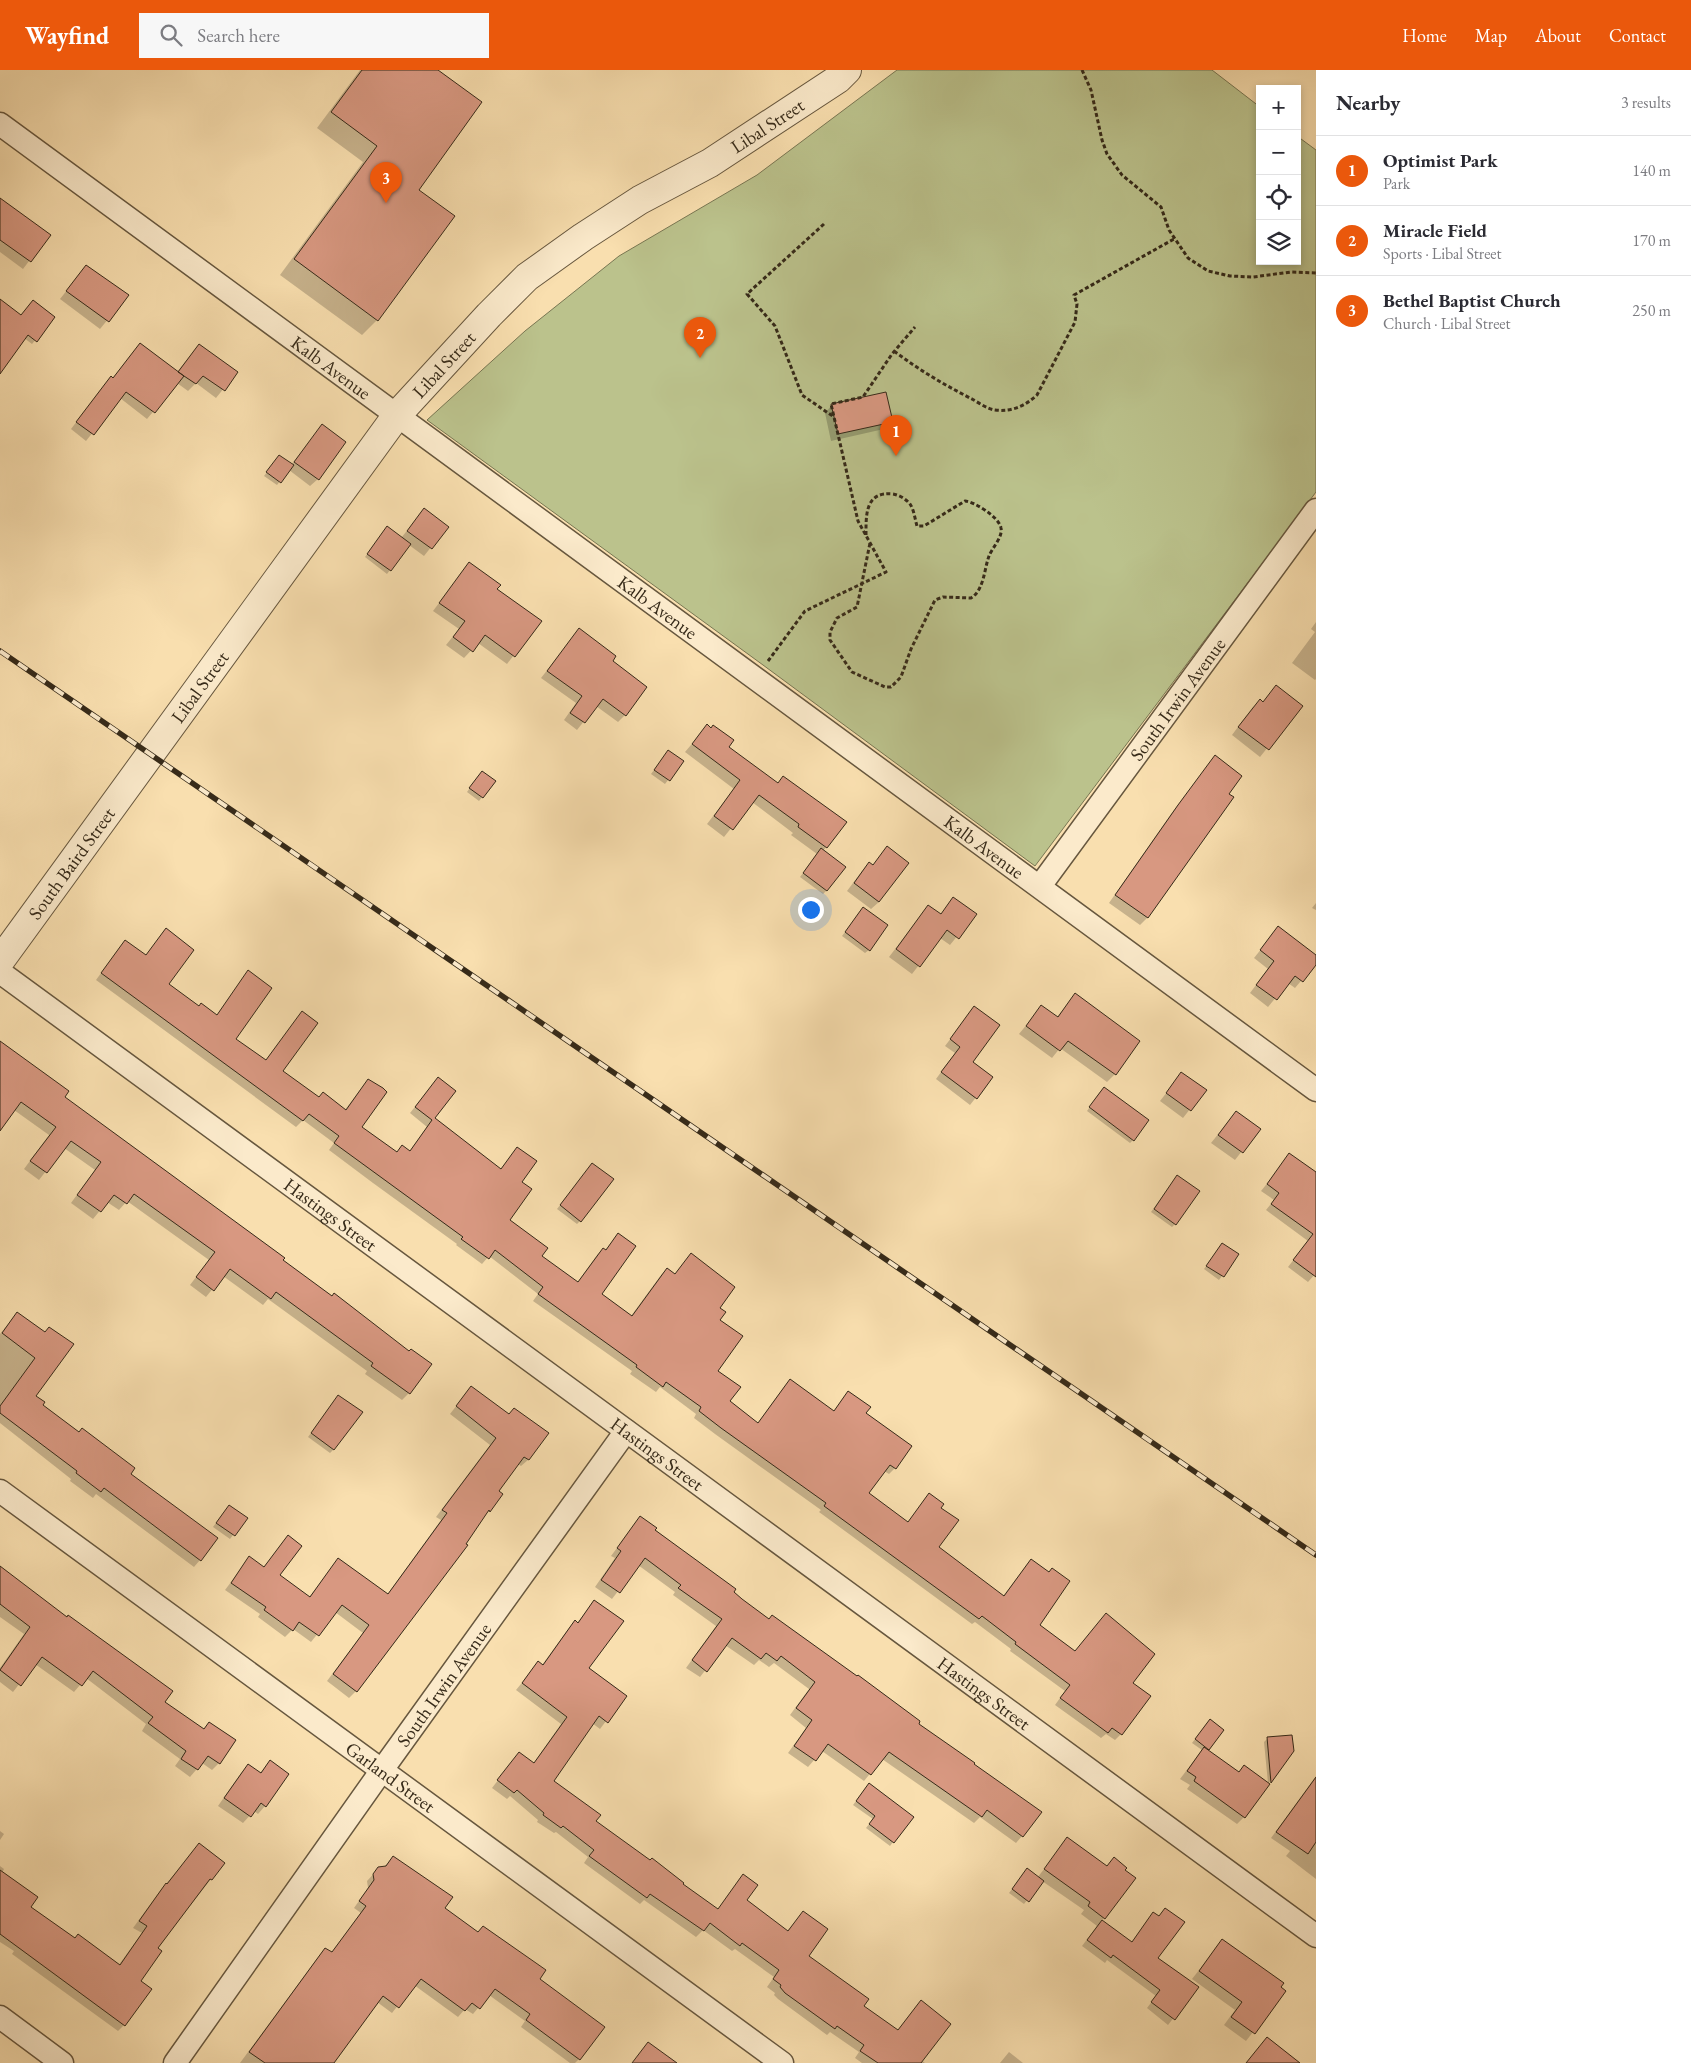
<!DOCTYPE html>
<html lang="en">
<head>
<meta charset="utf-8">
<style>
  :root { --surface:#fff; --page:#f7f7f7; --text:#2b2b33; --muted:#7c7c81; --line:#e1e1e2; --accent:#ea580c }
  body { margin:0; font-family:"EB Garamond",serif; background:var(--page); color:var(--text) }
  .controls { position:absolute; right:15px; top:15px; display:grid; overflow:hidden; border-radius:0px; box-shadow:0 2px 8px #0003 }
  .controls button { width:45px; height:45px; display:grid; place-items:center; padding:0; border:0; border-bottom:1px solid var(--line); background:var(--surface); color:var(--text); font:25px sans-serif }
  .you { position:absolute; left:810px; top:839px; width:18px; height:18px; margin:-12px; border:4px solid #fff; border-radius:50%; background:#1a73e8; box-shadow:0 0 0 8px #1a73e833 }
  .badge { display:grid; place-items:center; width:32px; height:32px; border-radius:50%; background:var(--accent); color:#fff; font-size:16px; font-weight:700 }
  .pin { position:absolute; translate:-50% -41px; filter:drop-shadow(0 1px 2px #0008) }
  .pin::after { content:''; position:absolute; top:26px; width:18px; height:15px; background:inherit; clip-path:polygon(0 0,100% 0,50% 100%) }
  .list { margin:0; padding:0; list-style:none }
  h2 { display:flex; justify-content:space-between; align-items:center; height:65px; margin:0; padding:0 20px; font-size:21px }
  h2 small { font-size:16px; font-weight:400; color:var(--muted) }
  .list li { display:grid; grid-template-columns:32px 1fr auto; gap:15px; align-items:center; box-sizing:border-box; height:70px; padding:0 20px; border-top:1px solid var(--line) }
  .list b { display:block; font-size:19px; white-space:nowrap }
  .list p { margin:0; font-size:16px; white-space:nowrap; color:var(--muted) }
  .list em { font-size:16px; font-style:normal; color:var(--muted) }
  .icon { flex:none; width:28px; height:28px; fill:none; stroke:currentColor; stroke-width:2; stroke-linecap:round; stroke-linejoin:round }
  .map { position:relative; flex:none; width:1316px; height:1993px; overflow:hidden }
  header { display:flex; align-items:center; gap:30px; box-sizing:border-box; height:70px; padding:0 25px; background:var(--accent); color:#fff }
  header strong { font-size:24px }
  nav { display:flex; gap:28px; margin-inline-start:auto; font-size:18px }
  .search { width:350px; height:45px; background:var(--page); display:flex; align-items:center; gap:12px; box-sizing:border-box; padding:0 18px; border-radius:0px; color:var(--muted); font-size:19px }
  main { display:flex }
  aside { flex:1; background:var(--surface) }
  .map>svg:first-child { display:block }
  .green { fill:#bbc28c; stroke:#787652 }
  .shadow { fill:#0003 }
  .building { fill:#d89881; stroke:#362a19 }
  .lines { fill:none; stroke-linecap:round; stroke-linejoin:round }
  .minor-casing { stroke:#67573e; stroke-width:25 }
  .tertiary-casing { stroke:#67573e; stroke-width:30 }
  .path { stroke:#362a19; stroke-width:3; stroke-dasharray:4 2.5; stroke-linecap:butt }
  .minor { stroke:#fbeacb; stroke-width:22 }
  .tertiary { stroke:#fbeacb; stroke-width:28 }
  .rail-casing { stroke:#362a19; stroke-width:5.5 }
  .rail { stroke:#fbeacb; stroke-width:4; stroke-dasharray:11; stroke-linecap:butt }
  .labels { text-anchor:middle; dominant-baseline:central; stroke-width:4; stroke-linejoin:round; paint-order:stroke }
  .street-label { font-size:19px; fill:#362a19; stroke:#fbeacb }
</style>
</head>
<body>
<header>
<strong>Wayfind</strong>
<div class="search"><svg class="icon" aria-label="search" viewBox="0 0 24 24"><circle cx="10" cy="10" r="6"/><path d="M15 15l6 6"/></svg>Search here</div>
<nav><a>Home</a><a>Map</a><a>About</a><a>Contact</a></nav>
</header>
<main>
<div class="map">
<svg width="1316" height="1993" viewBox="0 0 1316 1993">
  <rect width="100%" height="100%" fill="#f9dfaf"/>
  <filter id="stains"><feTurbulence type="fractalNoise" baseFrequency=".004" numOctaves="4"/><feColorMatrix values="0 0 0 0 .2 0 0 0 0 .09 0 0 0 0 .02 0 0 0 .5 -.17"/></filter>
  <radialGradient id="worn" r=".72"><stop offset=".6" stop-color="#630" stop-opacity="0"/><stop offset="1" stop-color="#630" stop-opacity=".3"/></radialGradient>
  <path class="green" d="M897,0h315l48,37v154h37v-125l19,14v342l-281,374 -272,-201 -336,-245 98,-89 94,-75 138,-81z"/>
  <path class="shadow" d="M360,0h76l-19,120 -40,130 -15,15 -82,-60 83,-113 -46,-34z
    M0,129l49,36 -26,34 -23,-17z
    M86,196l41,30 -27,33 -40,-30z
    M0,231l21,15 33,2 -22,26 -8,-6 -24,16z
    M140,274l37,28 22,-27 38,27 -21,26 -20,-15 -8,8 -11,-8 -30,36 -27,-21 -34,43 -15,-12 34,-45 6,-6 1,1z
    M832,335l60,17 -8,7 -53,12 -6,-28z
    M322,356l-4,53 -8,7 -21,-16 -12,15 -13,-9 12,-16 15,5z
    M424,440l23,17 -23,29 -15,-11 -22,29 -22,-17 19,-26 17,7z
    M469,493l27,26 44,32 -33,43 -29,-21 -14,15 -18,-13 13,-16 -26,-18z
    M1316,552v57l-1,1 -23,-17 23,-31 -4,-3z
    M579,560l32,31 14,54 -7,7 -22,-16 -19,24 -13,-10 12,-17 -35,-25z
    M1276,617l25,19 -41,51 -28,-22 20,-27 8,-7 2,2z
    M707,656l21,21 50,37 68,38 -23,29 3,40 -3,3 -23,-17 17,-23 -26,-19 2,-2 -41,-31 -28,35 -17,-13 27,-35 -49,-37z
    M665,685l17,7 -17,22 -14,-10z
    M1215,687l12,37 6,4 -86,120 -7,7 -31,-22 62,-89z
    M478,706l16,6 -15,19 -12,-9z
    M887,778l-8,54 -8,7 -24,-18 15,-20 7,-7 3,2z
    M954,829l21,15 -25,31 -10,-7 -28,36 -23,-17 39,-51 12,9z
    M1316,833v7l-4,-2z
    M860,842l9,38 -4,3 -23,-17z
    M1278,858l38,28v7l-21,25 -7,-5 -20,24 -18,-14 18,-24 -14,-11z
    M166,860l1,54 32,24 17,8 32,-44 -14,67 31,22 37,-48 -20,58 37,27 25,13 24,-31 -7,48 35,25 13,-1 18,-25 -17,-14 28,-35 -4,41 66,51 17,-22 4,34 -12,39 31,35 37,27 20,-28 6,-6 2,1 13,-15 -18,59 31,22 30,-41 6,-6 7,6 17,-20 27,53 -2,63 12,31 29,22 27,-37 49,25 15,-19 17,21 30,54 -6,6 -5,-3 -17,23 40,29 22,-28 11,13 -3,39 66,49 28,-36 7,65 37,27 56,31 -10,51 -6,6 -9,-6 -5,4 -46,-33 10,-14 -55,-40 1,-2 -36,-27 -3,2 -153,-112 2,-2 -106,-76 -21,-16 2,-4 -36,-27 -4,5 -26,-18 2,-3 -99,-70 5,-7 -49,-38 -7,8 -26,-19 1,-1 -84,-61 -44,-33 5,-7 -31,-23 -7,7 -200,-147 23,-32 26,8z
    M1076,924l39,80 -8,8 -47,-34 -8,10 -33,-24 22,-27 15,11z
    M974,938l-3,54 21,15 -22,28 -34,-26 19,-26 -10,-7z
    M0,980l281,211 128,132 -7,7 -37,-26 2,-3 -99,-72 -5,6 -40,-29 -17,21 -16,-12 19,-25 -82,-59 -8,9 -12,-8 -14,17 -22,-16 24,-33 -31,-22 -25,32 -15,-11 25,-34 -35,-25 -14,19z
    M1182,1003l23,17 -22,28 -23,-17z
    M1100,1022l33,48 -3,3 -43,-32z
    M1236,1042l23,17 -24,31 -24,-17z
    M1290,1085l26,19v99l-8,9 -20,-15 20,-26 -42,-31 8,-10 -13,-9z
    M589,1098l-9,53 -3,3 -20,-15z
    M1177,1106l-2,48 -3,3 -21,-15z
    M1222,1174l16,11 -19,25 -15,-11z
    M17,1243l27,20 -10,63 7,9 88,69 71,86 -6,7 -98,-73 -3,4 -23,-17 1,-2 -71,-56v-89z
    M471,1317l38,28 38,18 -19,27 -7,6 -3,-2 -21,27 -8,20 -7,7 -126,173 -7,7 -22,-17 36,-48 -28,-21 -24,30 -18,-13 -8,8 -27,-20 2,-3 -35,-24 24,-32 14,10 25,-31 -10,38 31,22 30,-37 48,35 54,-75 -5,-3 54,-72 -40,-31z
    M335,1330l-2,50 -3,3 -22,-16z
    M226,1439l20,9 -16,21 -17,-12z
    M640,1447l101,83 176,124 105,112 -6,7 -36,-26 -6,6 -92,-64 -18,22 -42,-30 -14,16 -20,-14 18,-25 -16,-13 19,-26 -35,-26 -5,4 -10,-7 -5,5 -29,-20 -25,32 -14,-9 30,-42 -43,-31 2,-3 -37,-27 -26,34 -17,-12 20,-29 -4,-2z
    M0,1499l171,123 -7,10 39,28 6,-7 10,40 -7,7 -10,-7 -12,14 -15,-11 5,-7 -38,-28 4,-7 -60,-46 -12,14 -39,-28 -22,28 -13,-10v-14l24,-34 -24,-17z
    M594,1532l-6,67 37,27 -25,33 -8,-6 -40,58 43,40 122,89 26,-34 2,24 42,31 16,-18 5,44 55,49 34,25 24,-30v59l4,3h-63l-7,-5 4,-6 -29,-20 -3,3 -49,-36 -4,-4 1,-2 -8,-6 7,-10 -39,-28 -3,2 -29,-21 -7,7 -52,-37 -4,4 -56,-41 4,-6 -32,-25 -2,1 -17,-11 1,-2 -28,-24 -3,3 -15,-11 27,-35 14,11 28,-40 -45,-34 22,-27 4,2 27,-37 6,-6 2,1z
    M1210,1650l-3,31 31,22 30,10 -4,-41 4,-4 24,13 -48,66 -7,7 -50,-35 3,-4 -10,-6 22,-29 -10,-7z
    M270,1692l-5,44 -7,8 -4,-3 -11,12 -25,-17 23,-33 7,-7 11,8z
    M1316,1706v103l-30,-23 4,-5 -19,-13z
    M866,1718l27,54 -3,4 -24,-18 7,-9 -20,-14z
    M0,1761l4,3 -4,6z
    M1068,1769l38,28 8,-8 -10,59 -3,3 30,22 17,-24 9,39 40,30 -29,37 -21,-17 9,-12 -49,-36 -2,3 -23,-17 15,-20 -16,-12 3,-4 -42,-29 -18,23 -15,-11 15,-20 13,5z
    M199,1775l12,34 -54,69 -17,33 -16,44 -6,6 -106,-77 2,-3 -14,-9v-76l4,3 -2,4 27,34 45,32 44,27 24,-33 -9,-5 27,-37z
    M393,1787l50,51 34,25 6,-6 55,52 41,80 -4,4h-5l-49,-36 4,-6 -36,-26 -16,19 -8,-5 -7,8 -44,-32 -22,28 -15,-11 -45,61h-92l79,-107 6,-7 6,4 30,-40 -7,-5 14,-20 -1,-7 12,-13 5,-1z
    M1222,1871l63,50 -39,50 -22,-16 11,-15 -43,-31z
    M1009,1982l14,11h-23z"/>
  <path class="building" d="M362,0h76l44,32 -63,88 36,26 -77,105 -84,-62 83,-113 -46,-34z
    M0,128l51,37 -20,27 -31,-22z
    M86,195l43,30 -20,27 -43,-31z
    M0,229l21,16 12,-15 22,17 -18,25 -9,-7 -28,39z
    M140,273l44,33 -29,37 -29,-21 -32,43 -18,-13 35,-46 2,2z
    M199,274l39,28 -13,19 -22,-15 -7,8 -18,-12z
    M886,322l7,30 -55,12 -7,-30z
    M322,354l24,18 -27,38 -25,-18z
    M279,385l15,10 -13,18 -15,-11z
    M424,438l25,19 -17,22 -25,-18z
    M387,456l24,18 -20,27 -24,-17z
    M469,492l32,23 -4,4 45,32 -27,36 -30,-22 -12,17 -20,-15 12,-16 -26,-18z
    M579,558l37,28 -3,5 34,26 -21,29 -23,-17 -18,24 -15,-10 12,-17 -35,-25z
    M1276,615l27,21 -34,44 -31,-23 22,-28 3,3z
    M707,654l4,4 2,-3 21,15 -5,7 49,36 5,-7 64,46 -20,26 -29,-21 1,-3 -40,-29 -26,35 -19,-14 26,-36 -48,-36z
    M668,680l16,11 -14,20 -16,-11z
    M1215,685l27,21 -13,18 5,3 -86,121 -33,-23 63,-90z
    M482,701l14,10 -13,17 -14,-10z
    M887,776l22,17 -30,39 -25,-19 15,-21 4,3z
    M821,778l25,19 -19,24 -24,-18z
    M953,827l24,17 -18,25 -12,-9 -27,37 -24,-18 32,-44 13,9z
    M863,837l25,18 -18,26 -25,-19z
    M1278,856l38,29v10l-13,17 -8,-6 -18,24 -21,-15 18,-24 -14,-11z
    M166,858l28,22 -25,34 30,22 2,-3 16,12 31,-45 24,18 -36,51 30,21 36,-49 16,12 -35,48 36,26 4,-5 23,18 22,-31 15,9 4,4 -25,35 35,25 5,-7 8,6 22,-31 -17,-13 23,-30 18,14 -21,27 66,51 16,-22 20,14 -15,21 10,7 -22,31 38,28 -6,8 36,26 25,-34 3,2 12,-17 18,13 -34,48 30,22 35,-48 8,6 16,-21 44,34 -15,21 6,4 -6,8 23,16 -25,35 23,16 -11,14 28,22 32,-44 44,32 14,-20 23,16 -5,6 46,33 -16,23 -6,-4 -21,28 39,29 21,-29 15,11 -3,4 18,12 -20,27 65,49 27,-37 18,13 3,-4 18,13 -30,44 35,26 31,-38 49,41 -22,29 18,13 -29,39 -10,-7 -4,5 -48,-35 10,-13 -55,-41 1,-2 -34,-26 -3,3 -155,-113 2,-3 -105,-75 -22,-17 2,-4 -35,-25 -3,5 -27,-20 1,-2 -99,-71 5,-7 -48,-37 -6,9 -28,-20 2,-2 -129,-94 5,-7 -30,-22 -6,7 -202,-148 24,-33 21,15z
    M1075,923l65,48 -24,34 -48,-34 -8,10 -34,-25 15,-21 17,12z
    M974,936l26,19 -27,37 20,15 -16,22 -36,-27 19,-25 -10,-8z
    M0,971l69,50 -4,6 220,161 -2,2 49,36 2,-3 75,58 2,-2 21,15 -22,30 -39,-28 2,-3 -97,-71 -5,7 -41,-30 -16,22 -18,-14 19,-25 -81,-58 -7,10 -13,-9 -13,17 -24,-17 24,-33 -30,-21 -24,32 -17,-12 26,-34 -35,-25 -21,29z
    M1181,1002l26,18 -16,21 -25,-18z
    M1104,1017l45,33 -15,21 -45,-34z
    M1236,1041l25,18 -18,24 -25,-18z
    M1289,1083l27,19v105l-23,-17 20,-26 -42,-30 8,-11 -12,-9z
    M592,1093l22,16 -33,43 -21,-17z
    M1177,1105l23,16 -24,34 -22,-16z
    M1222,1173l17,11 -15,23 -18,-11z
    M17,1242l28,20 4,-5 25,17 -38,52 9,6 -2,3 36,27 3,-4 53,40 -4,6 87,64 -17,23 -97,-73 -3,4 -25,-19 1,-2 -77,-58v-7l35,-48 -33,-25z
    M471,1316l38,28 5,-6 35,25 -20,27 -5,-3 -25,34 4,3 -13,18 -1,-2 -23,34 2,1 -111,147 -24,-18 36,-49 -27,-20 -23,31 -20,-14 -6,9 -29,-21 2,-3 -35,-24 18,-27 15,11 24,-32 14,11 -22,29 30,22 28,-39 50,36 59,-81 -5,-3 54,-72 -40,-32z
    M338,1325l25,17 -29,38 -23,-17z
    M229,1435l19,13 -13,18 -19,-13z
    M640,1446l17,12 -2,2 81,59 -2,3 8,7 27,20 3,-4 85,61 1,-1 62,46 -1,3 56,39 -1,1 68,48 -19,25 -36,-27 -5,7 -93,-65 -18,23 -43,-31 -12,17 -22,-15 18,-26 -16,-12 19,-26 -34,-26 -4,5 -11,-8 -5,6 -29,-21 -25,34 -15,-12 30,-41 -44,-31 3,-3 -36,-27 -25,35 -19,-13 20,-29 -4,-3z
    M0,1496l67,51 1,-2 105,76 -8,11 39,27 5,-7 27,18 -16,24 -12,-8 -10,14 -17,-11 5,-8 -38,-28 5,-6 -60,-46 -11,15 -40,-29 -21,29 -21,-16 30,-43 -30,-23z
    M594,1530l30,21 -35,47 38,28 -19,27 -9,-7 -45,65 47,34 -5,6 54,39 2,-2 32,25 -1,1 35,25 25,-35 15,11 -11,15 41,31 15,-20 25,18 -19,27 60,43 -5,7 34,24 23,-30 30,24 -30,39h-43l-18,-12 4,-6 -27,-19 -2,3 -50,-36 -5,-6 1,-2 -8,-6 6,-9 -37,-27 -2,3 -30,-23 -6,8 -54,-37 -3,4 -58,-42 5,-6 -31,-24 -2,2 -18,-13 1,-2 -27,-23 -3,3 -17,-13 22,-28 15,11 33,-46 -45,-34 16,-22 5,4 32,-45 3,3z
    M1210,1649l14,11 -15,20 -14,-11z
    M1292,1665l2,16 -23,32 -4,-46z
    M1204,1677l35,25 5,-7 26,19 -25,34 -51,-37 2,-4 -9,-6z
    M270,1690l19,14 -23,33 -5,-4 -10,14 -27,-19 24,-34 13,9z
    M1316,1707v65l-8,12 -32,-22z
    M869,1713l45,34 -20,26 -25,-19 6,-8 -19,-15z
    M1067,1767l40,29 7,-9 13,11 -2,2 11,8 -31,41 -17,-13 2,-4 -46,-33z
    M199,1773l26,20 -13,17 -2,-1 -52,69 4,3 -21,30 11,8 -27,37 -125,-92v-64l38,27 -7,10 44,31 3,-4 42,31 27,-39 -8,-5 27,-38 1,1z
    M393,1786l60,41 -8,11 33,24 5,-6 63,44 -6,9 65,48 -25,33 -54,-40 4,-6 -35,-25 -15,20 -8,-6 -7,8 -44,-32 -22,29 -16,-12 -49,67h-69l-16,-11 76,-104 7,4 34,-46 -7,-5 15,-21 -1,-6 5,-7 8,-1z
    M1027,1798l17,13 -15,21 -17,-13z
    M1165,1838l20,14 -27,36 41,29 -24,33 -24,-18 9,-12 -47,-35 -2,3 -24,-18 15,-20 30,22 21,-30 6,4z
    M1222,1869l62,44 -3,4 5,4 -31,43 -24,-17 11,-15 -43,-31z
    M1267,1967l33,26h-54z
    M648,1972l29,21h-45z"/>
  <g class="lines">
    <defs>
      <g id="minor">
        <path id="s1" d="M0,54l1316,966"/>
        <path id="s2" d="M1040,816l276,-376"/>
        <path id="s3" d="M0,902l1316,964"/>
        <path id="s4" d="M0,1421l782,572"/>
        <path d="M0,1947l62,46"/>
        <path id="s5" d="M175,1993l207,-293 244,-339"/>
      </g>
      <g id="tertiary">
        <path id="s6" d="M0,891l397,-546 92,-100 38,-38 56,-40 57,-37 70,-37 128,-84 9,-9"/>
      </g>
    </defs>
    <use href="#minor" class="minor-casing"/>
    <use href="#tertiary" class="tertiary-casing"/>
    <path class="path" d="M1082,0l9,20 11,50 5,14 15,21 39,32 8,23 19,28 20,13 22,5 23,1 38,-5 25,1
      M824,154l-77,70 28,32 27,69 32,22
      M894,281c25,19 49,33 76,47 8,4 17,11 25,12 17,2 30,-4 42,-15l38,-73 2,-18 -3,-9 100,-56
      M866,465c0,-20 -1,-44 27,-41 6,1 13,5 17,10 4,6 5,15 7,22h7l41,-25c10,1 34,16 36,27 2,9 -9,20 -12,28 -5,14 -5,34 -18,42l-28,-1 -8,3 -24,49 -10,28 -10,10h-6l-33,-15 -22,-32v-8l7,-14 20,-11 13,-64
      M768,591l37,-50 81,-39 -28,-51 -27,-117 32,-7 29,-43 23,-27"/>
    <use href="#minor" class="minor"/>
    <use href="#tertiary" class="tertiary"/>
    <defs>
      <path id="rail" d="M0,581l1316,904"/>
    </defs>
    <use href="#rail" class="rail-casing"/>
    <use href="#rail" class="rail"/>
  </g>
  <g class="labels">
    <g class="street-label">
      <text stroke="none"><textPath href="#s6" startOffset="1149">Libal Street</textPath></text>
      <text stroke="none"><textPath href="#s6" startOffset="744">Libal Street</textPath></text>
      <text stroke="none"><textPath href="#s1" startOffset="411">Kalb Avenue</textPath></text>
      <text stroke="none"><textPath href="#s1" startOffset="816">Kalb Avenue</textPath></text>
      <text stroke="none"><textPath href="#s6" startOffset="339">Libal Street</textPath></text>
      <text stroke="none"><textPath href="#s2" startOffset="232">South Irwin Avenue</textPath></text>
      <text stroke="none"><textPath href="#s1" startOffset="1221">Kalb Avenue</textPath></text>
      <text stroke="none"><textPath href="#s6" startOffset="121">South Baird Street</textPath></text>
      <text stroke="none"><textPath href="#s3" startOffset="410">Hastings Street</textPath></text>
      <text stroke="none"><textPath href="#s3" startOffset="815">Hastings Street</textPath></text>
      <text stroke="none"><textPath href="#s5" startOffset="464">South Irwin Avenue</textPath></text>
      <text stroke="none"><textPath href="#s3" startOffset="1220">Hastings Street</textPath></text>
      <text stroke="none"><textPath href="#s4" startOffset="484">Garland Street</textPath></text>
    </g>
  </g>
  <rect width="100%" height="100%" filter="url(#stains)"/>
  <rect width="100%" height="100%" fill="url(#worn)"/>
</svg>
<div class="controls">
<button>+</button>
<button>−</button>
<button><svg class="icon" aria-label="locate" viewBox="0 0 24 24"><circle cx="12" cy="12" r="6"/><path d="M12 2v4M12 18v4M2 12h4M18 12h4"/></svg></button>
<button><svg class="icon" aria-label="layers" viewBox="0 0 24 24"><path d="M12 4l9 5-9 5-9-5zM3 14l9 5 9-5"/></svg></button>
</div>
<div class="you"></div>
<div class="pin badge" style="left:896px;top:386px">1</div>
<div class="pin badge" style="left:700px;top:288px">2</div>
<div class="pin badge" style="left:386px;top:133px">3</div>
</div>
<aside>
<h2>Nearby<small>3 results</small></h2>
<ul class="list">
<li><span class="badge">1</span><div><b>Optimist Park</b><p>Park</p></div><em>140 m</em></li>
<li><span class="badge">2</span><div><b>Miracle Field</b><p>Sports · Libal Street</p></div><em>170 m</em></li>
<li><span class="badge">3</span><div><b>Bethel Baptist Church</b><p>Church · Libal Street</p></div><em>250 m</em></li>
</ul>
</aside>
</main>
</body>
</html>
